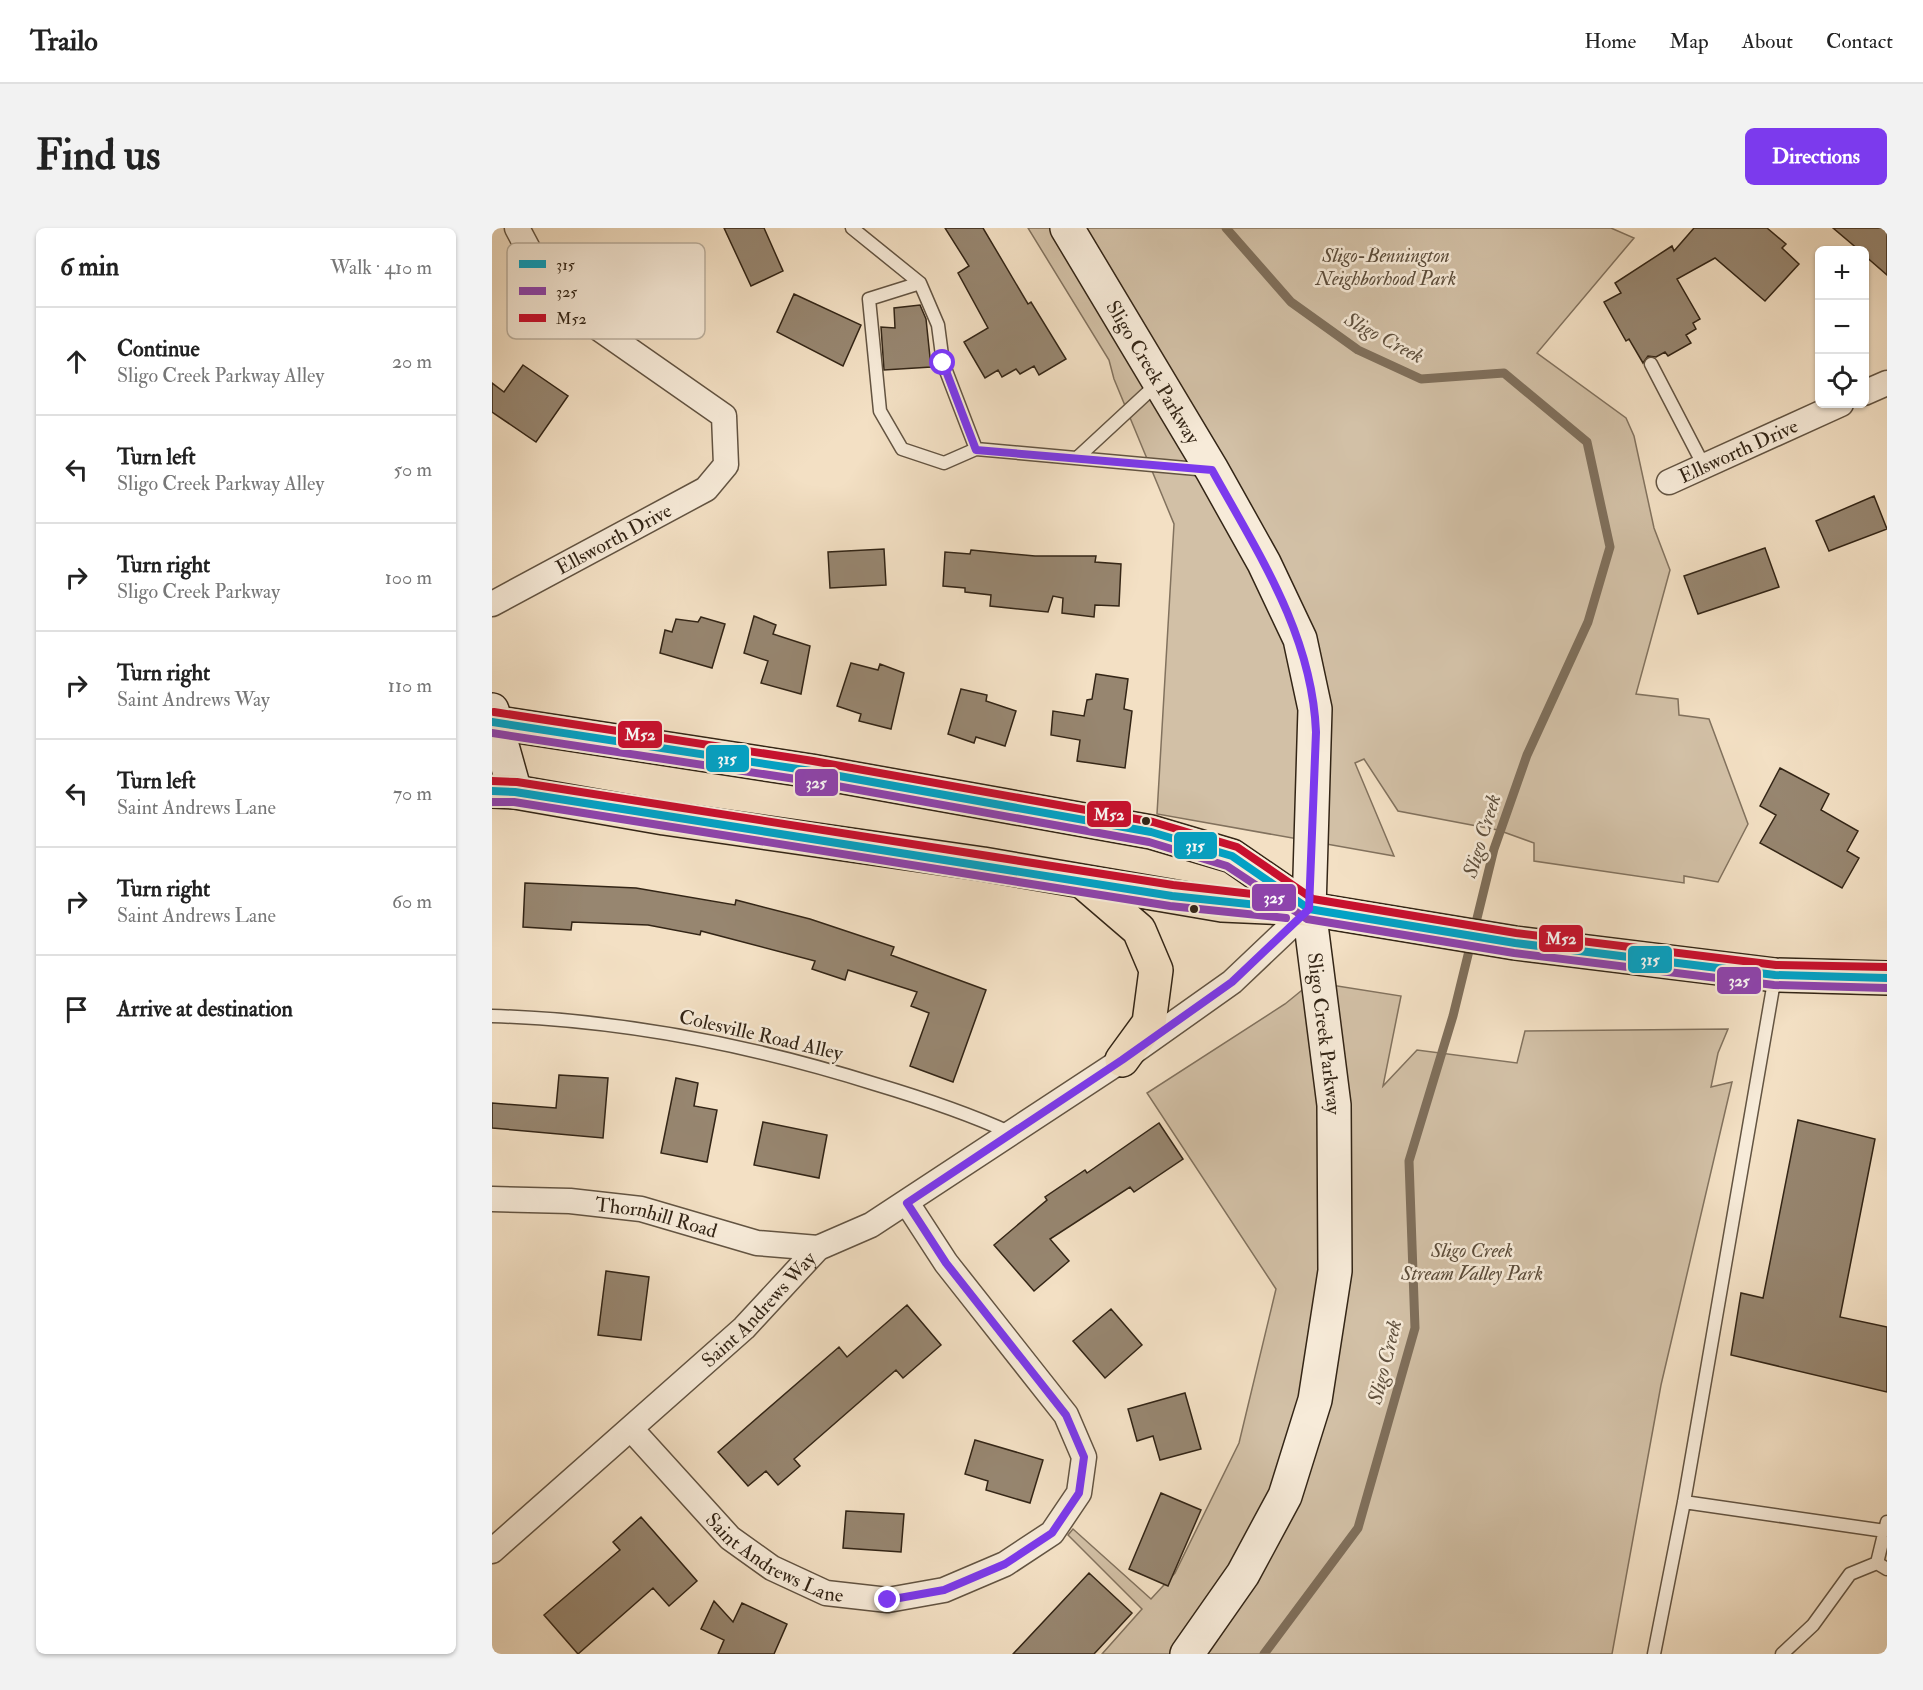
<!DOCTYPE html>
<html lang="en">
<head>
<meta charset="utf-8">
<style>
  :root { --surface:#fff; --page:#f2f2f2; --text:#222; --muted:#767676; --line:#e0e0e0; --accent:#7c3aed }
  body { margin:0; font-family:"IM FELL Double Pica",serif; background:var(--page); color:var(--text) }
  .controls { position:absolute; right:18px; top:18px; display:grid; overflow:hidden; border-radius:9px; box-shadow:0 2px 4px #0004 }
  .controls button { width:54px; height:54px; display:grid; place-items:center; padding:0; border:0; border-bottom:2px solid var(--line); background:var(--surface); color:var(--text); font:30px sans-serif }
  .stop { position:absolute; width:18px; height:18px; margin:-14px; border:4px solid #7c3aed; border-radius:50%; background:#fff }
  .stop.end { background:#7c3aed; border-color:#fff; box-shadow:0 2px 6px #0008 }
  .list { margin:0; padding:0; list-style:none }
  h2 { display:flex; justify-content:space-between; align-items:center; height:78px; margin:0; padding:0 24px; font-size:26px }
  h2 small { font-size:20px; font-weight:400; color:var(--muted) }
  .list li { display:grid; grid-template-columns:39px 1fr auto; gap:18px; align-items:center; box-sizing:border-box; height:108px; padding:0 24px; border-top:2px solid var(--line) }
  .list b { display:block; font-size:22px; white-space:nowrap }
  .list p { margin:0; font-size:20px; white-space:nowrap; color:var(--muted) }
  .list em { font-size:20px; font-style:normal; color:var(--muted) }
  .icon { flex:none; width:33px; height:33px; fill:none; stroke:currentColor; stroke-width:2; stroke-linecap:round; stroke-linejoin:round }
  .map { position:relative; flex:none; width:1395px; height:1426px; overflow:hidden; border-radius:9px }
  header { display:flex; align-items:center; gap:36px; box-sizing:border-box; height:84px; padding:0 30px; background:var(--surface); border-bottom:2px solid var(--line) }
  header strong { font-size:28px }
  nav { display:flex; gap:33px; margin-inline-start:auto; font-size:21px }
  .intro { display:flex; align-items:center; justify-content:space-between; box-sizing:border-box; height:144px; padding:0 36px }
  h1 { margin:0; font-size:42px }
  .button { padding:15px 27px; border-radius:9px; background:var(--accent); color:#fff; font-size:21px; font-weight:700 }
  main { display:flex; gap:36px; padding:0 36px }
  aside { flex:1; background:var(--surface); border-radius:9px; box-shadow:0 2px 4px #0004 }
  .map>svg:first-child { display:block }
  .green { fill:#d2c0a6; stroke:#82725e; stroke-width:1.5 }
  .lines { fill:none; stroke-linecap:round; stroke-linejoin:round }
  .stream { stroke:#7f6f5b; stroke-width:9 }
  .building { fill:#978670; stroke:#332516; stroke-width:1.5 }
  .lane-casing { stroke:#635442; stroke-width:15 }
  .street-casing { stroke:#635442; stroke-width:27 }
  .secondary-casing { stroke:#332516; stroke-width:36 }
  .highway-casing { stroke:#332516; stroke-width:36 }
  .lane { stroke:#f7ebd9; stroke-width:12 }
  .street { stroke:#f7ebd9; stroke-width:24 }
  .secondary { stroke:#f7ebd9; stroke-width:33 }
  .highway { stroke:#f3e0c4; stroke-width:33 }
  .bus-1-casing { stroke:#f7ebd9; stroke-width:12 }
  .bus-2-casing { stroke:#f7ebd9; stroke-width:12 }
  .bus-3-casing { stroke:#f7ebd9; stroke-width:12 }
  .bus-1 { stroke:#03a2c5; stroke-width:8 }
  .bus-2 { stroke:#8e44ad; stroke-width:8 }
  .bus-3 { stroke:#c8102e; stroke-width:8 }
  .route { stroke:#7c3aed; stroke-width:8 }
  .bus-dot { fill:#332516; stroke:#f7ebd9; stroke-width:2 }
  .labels { text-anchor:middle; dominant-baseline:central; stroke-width:5; stroke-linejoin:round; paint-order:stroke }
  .park-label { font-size:20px; font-style:italic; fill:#5b4c3a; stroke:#f7ebd9 }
  .street-label { font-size:20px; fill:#332516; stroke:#f7ebd9 }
  .water-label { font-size:21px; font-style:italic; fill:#5f503e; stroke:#f7ebd9 }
  .key { fill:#f7ebd9; stroke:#bcb09e; stroke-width:1.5 }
  .key-label { font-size:16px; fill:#332516 }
  .line-badge { stroke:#f7ebd9; stroke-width:2 }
  .badge-label { font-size:16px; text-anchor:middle; font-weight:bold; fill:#fff }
</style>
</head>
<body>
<header>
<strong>Trailo</strong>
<nav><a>Home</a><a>Map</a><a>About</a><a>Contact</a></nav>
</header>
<div class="intro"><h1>Find us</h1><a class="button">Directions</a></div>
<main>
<aside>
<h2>6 min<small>Walk · 410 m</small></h2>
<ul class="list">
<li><svg class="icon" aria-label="ahead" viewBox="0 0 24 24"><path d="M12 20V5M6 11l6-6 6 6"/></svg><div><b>Continue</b><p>Sligo Creek Parkway Alley</p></div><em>20 m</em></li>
<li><svg class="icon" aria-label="left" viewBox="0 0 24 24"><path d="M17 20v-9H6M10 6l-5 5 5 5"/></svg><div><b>Turn left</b><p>Sligo Creek Parkway Alley</p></div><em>50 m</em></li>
<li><svg class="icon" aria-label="right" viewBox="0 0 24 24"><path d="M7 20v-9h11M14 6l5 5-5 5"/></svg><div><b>Turn right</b><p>Sligo Creek Parkway</p></div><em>100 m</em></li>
<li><svg class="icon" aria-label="right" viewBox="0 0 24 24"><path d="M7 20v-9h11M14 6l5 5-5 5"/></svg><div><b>Turn right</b><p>Saint Andrews Way</p></div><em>110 m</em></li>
<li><svg class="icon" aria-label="left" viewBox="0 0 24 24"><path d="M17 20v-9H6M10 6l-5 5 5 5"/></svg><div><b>Turn left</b><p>Saint Andrews Lane</p></div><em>70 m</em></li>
<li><svg class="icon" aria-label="right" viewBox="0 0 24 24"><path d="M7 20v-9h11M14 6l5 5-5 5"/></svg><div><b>Turn right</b><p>Saint Andrews Lane</p></div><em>60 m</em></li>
<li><svg class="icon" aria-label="arrive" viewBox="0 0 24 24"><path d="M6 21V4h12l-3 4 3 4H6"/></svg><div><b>Arrive at destination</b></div></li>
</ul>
</aside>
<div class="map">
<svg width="1395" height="1426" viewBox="0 0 1395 1426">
  <rect width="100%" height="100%" fill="#f3e0c4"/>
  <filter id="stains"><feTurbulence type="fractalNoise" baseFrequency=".00333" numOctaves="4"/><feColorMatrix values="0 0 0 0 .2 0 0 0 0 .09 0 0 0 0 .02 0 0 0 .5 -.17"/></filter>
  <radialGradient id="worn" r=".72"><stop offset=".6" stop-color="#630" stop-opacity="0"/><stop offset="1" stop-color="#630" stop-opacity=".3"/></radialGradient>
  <path class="green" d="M536,0h583l23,10 -97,115 89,65 8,18 20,92 16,42 -34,124 42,5 1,16 30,4 39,105 -30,58 -34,-6v7l-150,-22v-18l-36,-13 -100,-19 -34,-52 -9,4 39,93 -237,-42 17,-290 -60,-145 -5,-19z
    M820,754l89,14 -18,90 34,-36 100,13 8,-32 203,-2 -10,24 -7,34 21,-5 -71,303 -49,269h-510l40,-45 -74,-74 5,-6 78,70 24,-26 64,-130 37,-154 -129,-196 138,-89z"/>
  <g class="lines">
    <path class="stream" d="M734,0l65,74 67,48 63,29 83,-6 83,69 23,105 -22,75 -61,133 -33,94 -41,167 -44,145 6,167 -57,200 -94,126"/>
  </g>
  <path class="building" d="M232,0h40l19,43 -32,15z
    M453,0h38l45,76 3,-2 35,57 -27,16 -5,-9 -14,8 -4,-5 -14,8 -4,-7 -13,8 -21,-36 24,-14 -30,-55 11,-7z
    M1202,0h73l19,16 -4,4 17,16 -34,37 -50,-43 -38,21 23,40 -7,4 3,6 -10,6 5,8 -23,13 -3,-4 -9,5 -8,-1 -5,7 -14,-24 -3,2 -22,-39 17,-9 -6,-10 57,-37 2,5z
    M1341,0h54v47l-23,-20v-5h-5z
    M302,66l67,31 -18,41 -66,-34z
    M428,77l6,14 5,48 -47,3 -3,-43 14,1 -1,-20z
    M31,137l45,31 -32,46 -44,-30v-29l12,9z
    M1382,268l13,33 -58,22 -13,-30z
    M1273,320l14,39 -81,27 -14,-38z
    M392,321l2,36 -56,3 -2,-36z
    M479,322l64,6h61l-1,6 26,2 -2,42 -24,-1 -1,12 -32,-4 1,-15 -10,-2 -5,16 -58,-6 1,-11 -26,-3v-4l-22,-2 2,-34 25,2z
    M262,388l22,9 -3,9 37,12 -9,48 -40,-11 7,-22 -24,-8z
    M209,389l24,7 -13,44 -52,-15 5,-23 7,2 4,-13 22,3z
    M359,435l27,7 2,-6 24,9 -13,56 -32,-8 2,-7 -24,-8z
    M604,446l32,5 -4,30 8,2 -7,57 -48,-7 3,-21 -29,-5 2,-24 31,5 3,-16 5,-1z
    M469,461l26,6 -1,6 30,10 -11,35 -29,-9 -2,6 -26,-9z
    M1288,540l49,26 -8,16 37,21 -11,20 12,7 -17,30 -82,-45 16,-28 -16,-9z
    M33,655l111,5 99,17 1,-5 74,19 84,28 -3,8 95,35 -33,92 -43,-16 19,-53 -18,-7 6,-14 -69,-22 -3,10 -33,-11 3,-8 -114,-30 -1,4 -52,-10 -76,-3 -1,8 -48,-3z
    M67,847l49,3 -5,60 -111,-10v-25l64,5z
    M184,850l22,5 -4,23 23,4 -10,52 -46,-9z
    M1306,892l77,19 -35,178 47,10v65l-156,-37 10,-62 22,5z
    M271,894l64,13 -8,43 -65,-13z
    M667,895l24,36 -49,33 -4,-5 -80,52 19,22 -35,30 -40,-46 53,-45 -2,-3 40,-27 2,3z
    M114,1043l43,6 -8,63 -43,-5z
    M415,1077l34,40 -38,33 -7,-8 -102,89 6,7 -22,19 -12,-14 -18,15 -30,-34 121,-105 8,10z
    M619,1081l31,36 -37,33 -32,-37z
    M693,1165l16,56 -41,11 -7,-24 -16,5 -9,-32z
    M483,1212l68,20 -13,43 -44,-13 2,-9 -23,-7z
    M669,1265l40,17 -33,76 -39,-17z
    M354,1283l58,3 -3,38 -58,-4z
    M149,1289l56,64 -28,25 -16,-18 -75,66 -34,-39 76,-65 -7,-8z
    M597,1345l43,40 -38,41h-81z
    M222,1373l19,21 9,-19 45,21 -13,30h-56l6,-14 -23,-11z"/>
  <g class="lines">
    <defs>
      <path id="lane" d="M360,0l68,55 18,42 5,38 33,86 232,21
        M428,55l-51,16 11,112 22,38 42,14 32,-14
        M1159,136l53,102
        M585,230l81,-75
        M0,788c130,4 259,29 383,68 47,14 92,29 136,49
        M1192,1274l201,29
        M1395,1294l-10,41 10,6
        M1162,1426l30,-152 91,-526
        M1290,1426l31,-29 37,-51 27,-11"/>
      <g id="street">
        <path d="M1372,165l23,-10"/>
        <path id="s1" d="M1177,254l172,-78"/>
        <path id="s2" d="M0,376l214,-115 20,-24 -2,-49 -156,-109 -34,-47 -17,-32"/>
        <path id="s3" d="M0,971l78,2 71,8 116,34 61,5"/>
        <path id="s4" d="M140,1202l98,108 42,30 54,25 62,7 56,-10 61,-26 47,-31 27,-40 5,-36 -18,-42 -120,-152 -39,-60"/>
        <path id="s5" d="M0,1323l252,-223 74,-80 53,-23 251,-165 110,-78 77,-73"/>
      </g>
      <g id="secondary">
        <path id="s6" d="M575,0l145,242 52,93 36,76 15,70 -6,200 25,196 1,166 -20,129 -30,96 -42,78 -56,80"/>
        <path d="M0,482l23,82"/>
      </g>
      <path id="highway" d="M0,494l319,49 340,61 81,24 77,53
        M0,563l23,1 149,26 319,46 239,41 87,4 206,34 260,32 112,3
        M590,653l57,49 17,40 -7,53 -27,37"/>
    </defs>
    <use href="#lane" class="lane-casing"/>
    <use href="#street" class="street-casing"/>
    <use href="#secondary" class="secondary-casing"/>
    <use href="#highway" class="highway-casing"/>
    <use href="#lane" class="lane"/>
    <use href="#street" class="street"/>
    <use href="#secondary" class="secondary"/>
    <use href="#highway" class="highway"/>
    <defs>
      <path id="bus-1" d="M0,494l319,49 340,61 81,24 77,53 206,34 260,32 112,3
        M0,563l23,1 657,104 115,12"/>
      <path id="bus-2" d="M0,505l317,48 340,61 78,24 80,53 207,34 260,32 113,3
        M0,574h22l656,104 116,12"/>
      <path id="bus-3" d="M2,484l319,49 340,61 84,25 76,52 203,34 260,32 111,2
        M0,553l25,1 656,103 115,13"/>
    </defs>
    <use href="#bus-1" class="bus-1-casing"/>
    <use href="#bus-2" class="bus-2-casing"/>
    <use href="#bus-3" class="bus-3-casing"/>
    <use href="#bus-1" class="bus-1"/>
    <use href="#bus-2" class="bus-2"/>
    <use href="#bus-3" class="bus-3"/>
  </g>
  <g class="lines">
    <path class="route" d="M396,1372l56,-10 61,-26 47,-31 27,-40 5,-36 -18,-42 -120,-152 -39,-60 215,-143 110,-78 77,-73 7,-177c-4,-98 -58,-179 -104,-262l-236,-20 -33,-87"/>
  </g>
  <g class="bus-dot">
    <circle cx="654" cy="593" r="5"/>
    <circle cx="702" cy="681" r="5"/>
  </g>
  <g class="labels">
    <g class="park-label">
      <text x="894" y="27">Sligo-Bennington<tspan x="894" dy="23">Neighborhood Park</tspan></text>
      <text x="980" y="1022">Sligo Creek<tspan x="980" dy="23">Stream Valley Park</tspan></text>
    </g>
    <g class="street-label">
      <text stroke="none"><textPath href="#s6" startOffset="168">Sligo Creek Parkway</textPath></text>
      <text stroke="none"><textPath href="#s1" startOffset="76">Ellsworth Drive</textPath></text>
      <text stroke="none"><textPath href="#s2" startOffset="138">Ellsworth Drive</textPath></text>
      <text stroke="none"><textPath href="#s6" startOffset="870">Sligo Creek Parkway</textPath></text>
      <text transform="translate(269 807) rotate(13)">Colesville Road Alley</text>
      <text stroke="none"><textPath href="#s3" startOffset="166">Thornhill Road</textPath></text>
      <text stroke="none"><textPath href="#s5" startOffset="360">Saint Andrews Way</textPath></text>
      <text stroke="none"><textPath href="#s4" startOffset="195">Saint Andrews Lane</textPath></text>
    </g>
    <g class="water-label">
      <text transform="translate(892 110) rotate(28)">Sligo Creek</text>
      <text transform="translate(990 608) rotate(-73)">Sligo Creek</text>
      <text transform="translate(893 1134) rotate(-76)">Sligo Creek</text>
    </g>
  </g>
  <rect x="15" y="15" width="198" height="96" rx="9" class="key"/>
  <rect x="27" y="32" width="27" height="8" fill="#03a2c5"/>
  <rect x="27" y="59" width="27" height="8" fill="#8e44ad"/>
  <rect x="27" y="86" width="27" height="8" fill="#c8102e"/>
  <g class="key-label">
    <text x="64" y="42">315</text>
    <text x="64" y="69">325</text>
    <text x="64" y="96">M52</text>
  </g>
  <g class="line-badge">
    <rect x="125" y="492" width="46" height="29" rx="6" fill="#c8102e"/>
    <rect x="213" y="516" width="45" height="29" rx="6" fill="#03a2c5"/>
    <rect x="302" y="540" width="45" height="29" rx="6" fill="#8e44ad"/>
    <rect x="594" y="572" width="46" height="28" rx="6" fill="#c8102e"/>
    <rect x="681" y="603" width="45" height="29" rx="6" fill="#03a2c5"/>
    <rect x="759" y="655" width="46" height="29" rx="6" fill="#8e44ad"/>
    <rect x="1046" y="696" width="46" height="29" rx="6" fill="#c8102e"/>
    <rect x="1135" y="717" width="46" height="29" rx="6" fill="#03a2c5"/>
    <rect x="1224" y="738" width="46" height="29" rx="6" fill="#8e44ad"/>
  </g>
  <g class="badge-label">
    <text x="148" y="512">M52</text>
    <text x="235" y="536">315</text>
    <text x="324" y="560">325</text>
    <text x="617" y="592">M52</text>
    <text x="703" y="623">315</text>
    <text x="782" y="675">325</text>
    <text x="1069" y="716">M52</text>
    <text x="1158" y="737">315</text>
    <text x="1247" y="758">325</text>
  </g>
  <rect width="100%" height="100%" filter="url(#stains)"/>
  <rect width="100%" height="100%" fill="url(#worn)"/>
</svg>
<div class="controls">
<button>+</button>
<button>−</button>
<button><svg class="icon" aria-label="locate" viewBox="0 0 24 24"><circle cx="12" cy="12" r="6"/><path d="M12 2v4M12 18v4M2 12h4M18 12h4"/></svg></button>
</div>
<div class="stop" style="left:451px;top:135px"></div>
<div class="stop end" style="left:396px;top:1372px"></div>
</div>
</main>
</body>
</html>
